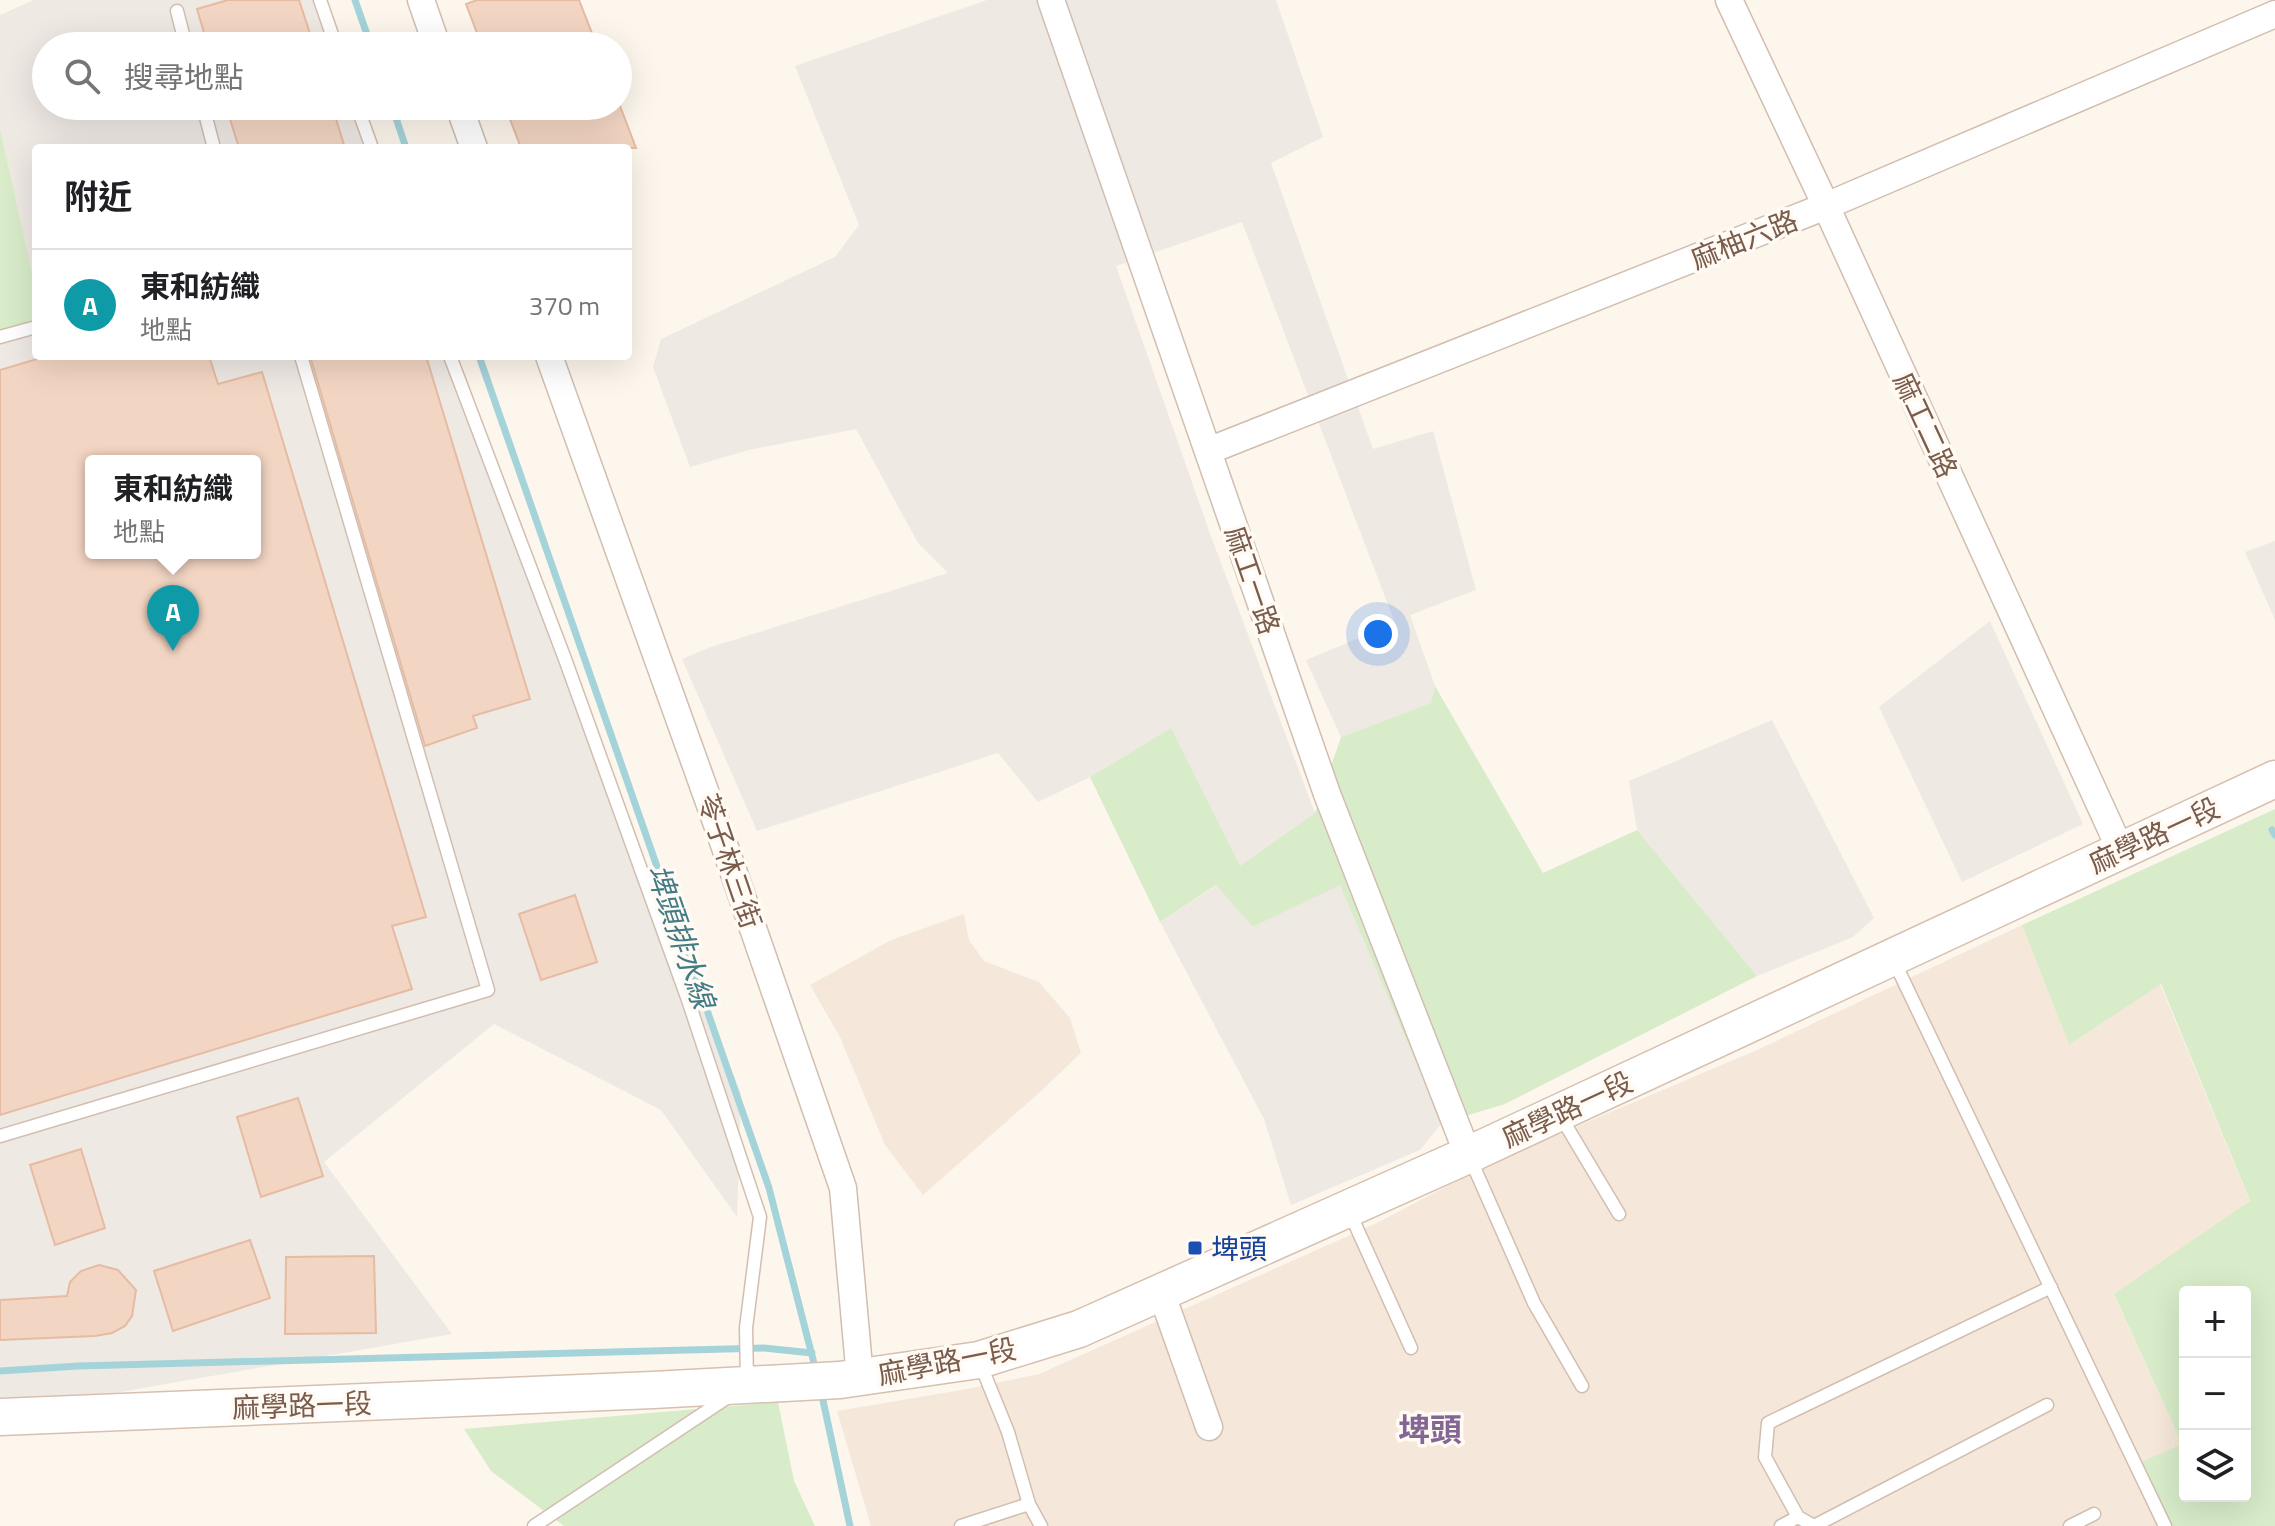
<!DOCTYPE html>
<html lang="zh-TW">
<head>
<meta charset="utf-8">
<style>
  :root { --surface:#fff; --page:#f6f6f6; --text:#202124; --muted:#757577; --line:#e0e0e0; --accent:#ea580c }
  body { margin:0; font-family:"Titillium Web","Noto Sans TC",sans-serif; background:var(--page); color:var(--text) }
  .controls { position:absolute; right:24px; bottom:24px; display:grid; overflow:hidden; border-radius:8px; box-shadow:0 8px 32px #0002 }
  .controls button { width:72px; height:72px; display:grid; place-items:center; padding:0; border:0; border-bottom:2px solid var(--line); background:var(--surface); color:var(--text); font:40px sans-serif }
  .you { position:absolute; left:1378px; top:634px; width:28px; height:28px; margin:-20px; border:6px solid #fff; border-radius:50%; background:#1a73e8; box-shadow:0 0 0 12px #1a73e833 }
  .badge { display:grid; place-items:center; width:52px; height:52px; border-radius:50%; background:var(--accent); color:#fff; font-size:26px; font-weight:700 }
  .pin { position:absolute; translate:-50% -66px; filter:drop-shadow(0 2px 4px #0008) }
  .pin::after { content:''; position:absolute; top:42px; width:28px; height:24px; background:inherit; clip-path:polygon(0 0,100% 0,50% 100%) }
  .popup { position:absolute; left:85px; top:455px; width:176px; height:104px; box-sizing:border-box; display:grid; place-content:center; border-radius:8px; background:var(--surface); filter:drop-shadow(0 2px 6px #0005); font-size:26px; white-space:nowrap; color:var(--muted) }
  .popup b { font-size:30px; color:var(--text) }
  .popup::after { content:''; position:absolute; left:50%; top:100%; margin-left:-16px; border:16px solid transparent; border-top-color:var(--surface) }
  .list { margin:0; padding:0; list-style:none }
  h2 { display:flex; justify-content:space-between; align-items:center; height:104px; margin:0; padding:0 32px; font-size:34px }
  h2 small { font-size:26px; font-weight:400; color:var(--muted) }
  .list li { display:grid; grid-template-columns:52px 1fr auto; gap:24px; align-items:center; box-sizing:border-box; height:112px; padding:0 32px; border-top:2px solid var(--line) }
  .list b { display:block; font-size:30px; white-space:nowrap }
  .list p { margin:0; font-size:26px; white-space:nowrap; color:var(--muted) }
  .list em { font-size:26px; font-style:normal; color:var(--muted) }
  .icon { flex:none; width:44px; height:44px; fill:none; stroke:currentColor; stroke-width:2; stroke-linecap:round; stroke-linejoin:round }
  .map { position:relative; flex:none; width:2275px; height:1526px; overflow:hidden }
  .search { position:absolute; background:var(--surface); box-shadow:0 8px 32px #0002; left:32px; top:32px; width:600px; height:88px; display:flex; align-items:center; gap:20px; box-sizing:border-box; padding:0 28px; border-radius:44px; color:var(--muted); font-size:30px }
  .panel { position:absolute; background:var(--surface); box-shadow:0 8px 32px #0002; left:32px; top:144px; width:600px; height:216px; border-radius:8px }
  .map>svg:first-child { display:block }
  .residential { fill:#f5e8da }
  .industrial { fill:#efe9e4; fill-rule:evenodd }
  .green { fill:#d8ecc9; fill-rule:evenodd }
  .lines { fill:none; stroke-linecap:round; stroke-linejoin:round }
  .stream { stroke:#a5d3da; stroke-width:7 }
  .building { fill:#f3d5c3; stroke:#e6bba3; stroke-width:2; fill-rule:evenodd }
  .service-casing { stroke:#d1beb0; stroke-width:15 }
  .minor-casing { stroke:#d1beb0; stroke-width:29 }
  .secondary-casing { stroke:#d6c0b0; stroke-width:39 }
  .service { stroke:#fff; stroke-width:12 }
  .minor { stroke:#fff; stroke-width:26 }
  .secondary { stroke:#fff; stroke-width:36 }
  .transit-dot { fill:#1a4fb4; stroke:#fffaf3; stroke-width:3 }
  .labels { text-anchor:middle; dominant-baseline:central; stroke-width:7; stroke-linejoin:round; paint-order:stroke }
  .street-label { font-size:28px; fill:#7a5c4d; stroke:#fffaf3 }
  .transit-label { font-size:28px; fill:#164399; stroke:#fffaf3; text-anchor:start }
  .water-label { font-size:30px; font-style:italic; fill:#437c86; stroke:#fffaf3 }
  .quarter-label { font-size:32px; font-weight:bold; fill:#846695; stroke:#fffaf3 }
</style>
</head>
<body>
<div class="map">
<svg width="2275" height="1526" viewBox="0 0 2275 1526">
  <rect width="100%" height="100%" fill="#fdf6ec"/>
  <path class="residential" d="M964,914l5,26 15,21 55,21 31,36 11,35 -42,40 -116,102 -38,-50 -45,-108 -30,-52 81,-45z
    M2022,925l47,120 91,-61 90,218 -136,93 68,149 -20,82h-1291l-34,-115 130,-22 72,-15 338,-151 87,-46 62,-29 231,-98z"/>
  <path class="industrial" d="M34,0h293l16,46h-297v60h318l15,42h-343v142l-36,-162v-113z
    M987,0h289l47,137 -52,26 102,286 60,-18 43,159 -66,25 25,71 -4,17 -90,34 -35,-77 89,-37 -153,-401 -126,44 96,273 103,274 -75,54 -69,-139 -81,49 -52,25 -40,-49 -241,78 -75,-172 29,-12 237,-74 -30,-30 -62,-114 -107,21 -59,17 -37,-100 8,-28 174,-82 24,-32 -64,-159z
    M36,319v37h417l107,305 181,432 -4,124 -76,-107 -167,-86 -170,138 128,172 -452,79v-1081zM91,461h164v92h-164z
    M2275,541v79l-30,-68z
    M1990,621l93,203 -121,58 -83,-175z
    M1772,720l102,198 -21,19 -96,39 -120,-146 -8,-49z
    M1340,884l102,239 -22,27 -129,55 -27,-86 -104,-197 57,-37 36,42z"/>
  <path class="green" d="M0,128l36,162v29l-36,13z
    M1435,686l108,187 94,-43 120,146 -252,128 -63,19 -102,-238 -87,42 -37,-42 -56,37 -70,-145 81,-49 69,138 75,-53 26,-76 90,-34z
    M2275,809v717h-113l-27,-61 47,-21 -68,-150 136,-93 -89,-217 -92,61 -47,-120zM2185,1292h60v204h-60z
    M778,1402l16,79 21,45h-251l-73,-55 -27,-42z"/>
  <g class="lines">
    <path class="stream" d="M355,0l16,46
      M392,106l14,42
      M479,356l290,832 47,183
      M2272,830l3,5
      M0,1371l78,-5 686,-18 48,5
      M821,1391l29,135"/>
  </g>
  <path class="building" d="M228,0h71l15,46h-106l-11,-37z
    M477,0h102l18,46h-115l-16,-42z
    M226,106h106l13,42h-106z
    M505,106h115l16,42h-115z
    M47,356h162l9,28 44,-12 164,545 -34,9 20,63 -412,126v-745zM91,461h164v92h-164z
    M310,356h116l104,343 -57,17 4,12 -52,18z
    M575,895l22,67 -56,18 -22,-66z
    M298,1098l25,78 -62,21 -24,-80z
    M81,1149l24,79 -50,17 -25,-80z
    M250,1240l20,58 -97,33 -19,-60z
    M374,1256l2,77 -91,1 1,-77z
    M99,1265l19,5 18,20 -4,26 -7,10 -13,7 -17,3 -95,4v-40l67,-4 3,-14 11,-11z"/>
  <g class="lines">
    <defs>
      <path id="service" d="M320,0l16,46
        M177,11l9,35
        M203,106l11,42
        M357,106l15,42
        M0,337l36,-10
        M450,356l115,303 123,341 72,217 -14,111 1,52
        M1893,959l272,567
        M1561,1117l58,97
        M0,1136l488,-146 -187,-634
        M1470,1158l64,145 48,83
        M1349,1211l62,137
        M980,1363l28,69 21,72 12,22
        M1798,1517l-33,-60 3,-34 283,-136
        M534,1526l194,-129
        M961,1526l68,-22
        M1781,1526l17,-9 16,9 233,-121
        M2070,1526l24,-12"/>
      <path id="minor" d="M421,0l16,46
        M1051,0l276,794 141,361
        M1729,0l97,206 295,645
        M459,106l15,42
        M549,356l170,474 124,358 17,190
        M1208,451l618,-245 449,-192
        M1161,1292l48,135"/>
      <path id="secondary" d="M0,1417l653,-27 187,-10 139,-20 100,-31 389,-174 807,-376"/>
    </defs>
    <use href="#service" class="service-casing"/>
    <use href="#minor" class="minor-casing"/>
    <use href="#secondary" class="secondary-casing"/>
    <use href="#service" class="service"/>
    <use href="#minor" class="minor"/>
    <use href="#secondary" class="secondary"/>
  </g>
  <rect class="transit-dot" x="1187" y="1240" width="16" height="16" rx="4"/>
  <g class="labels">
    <g class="street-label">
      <text transform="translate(1744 239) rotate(-22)">麻柚六路</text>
      <text transform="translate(1926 425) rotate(65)">麻工二路</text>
      <text transform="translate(1253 580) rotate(71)">麻工一路</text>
      <text transform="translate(2154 835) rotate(-25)">麻學路一段</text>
      <text transform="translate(730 861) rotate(71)">苓子林三街</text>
      <text transform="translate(1567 1109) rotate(-25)">麻學路一段</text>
      <text transform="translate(947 1361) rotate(-11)">麻學路一段</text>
      <text transform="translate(302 1405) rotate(-2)">麻學路一段</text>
    </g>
    <g class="transit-label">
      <text x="1211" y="1248">埤頭</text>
    </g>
    <g class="water-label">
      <text transform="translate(681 936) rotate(71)">埤頭排水線</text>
    </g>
    <g class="quarter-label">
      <text x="1430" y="1429">埤頭</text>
    </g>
  </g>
</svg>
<div class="controls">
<button>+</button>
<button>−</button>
<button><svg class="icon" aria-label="layers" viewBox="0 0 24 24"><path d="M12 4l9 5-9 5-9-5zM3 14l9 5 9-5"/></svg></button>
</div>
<div class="you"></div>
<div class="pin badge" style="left:173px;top:651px;background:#0f9aa8">A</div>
<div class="popup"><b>東和紡織</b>地點</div>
<div class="search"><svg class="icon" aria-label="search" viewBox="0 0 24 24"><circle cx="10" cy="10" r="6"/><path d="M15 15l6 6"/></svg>搜尋地點</div>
<section class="panel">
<h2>附近<small></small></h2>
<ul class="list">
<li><span class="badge" style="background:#0f9aa8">A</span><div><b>東和紡織</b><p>地點</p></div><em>370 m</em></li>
</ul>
</section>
</div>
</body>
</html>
